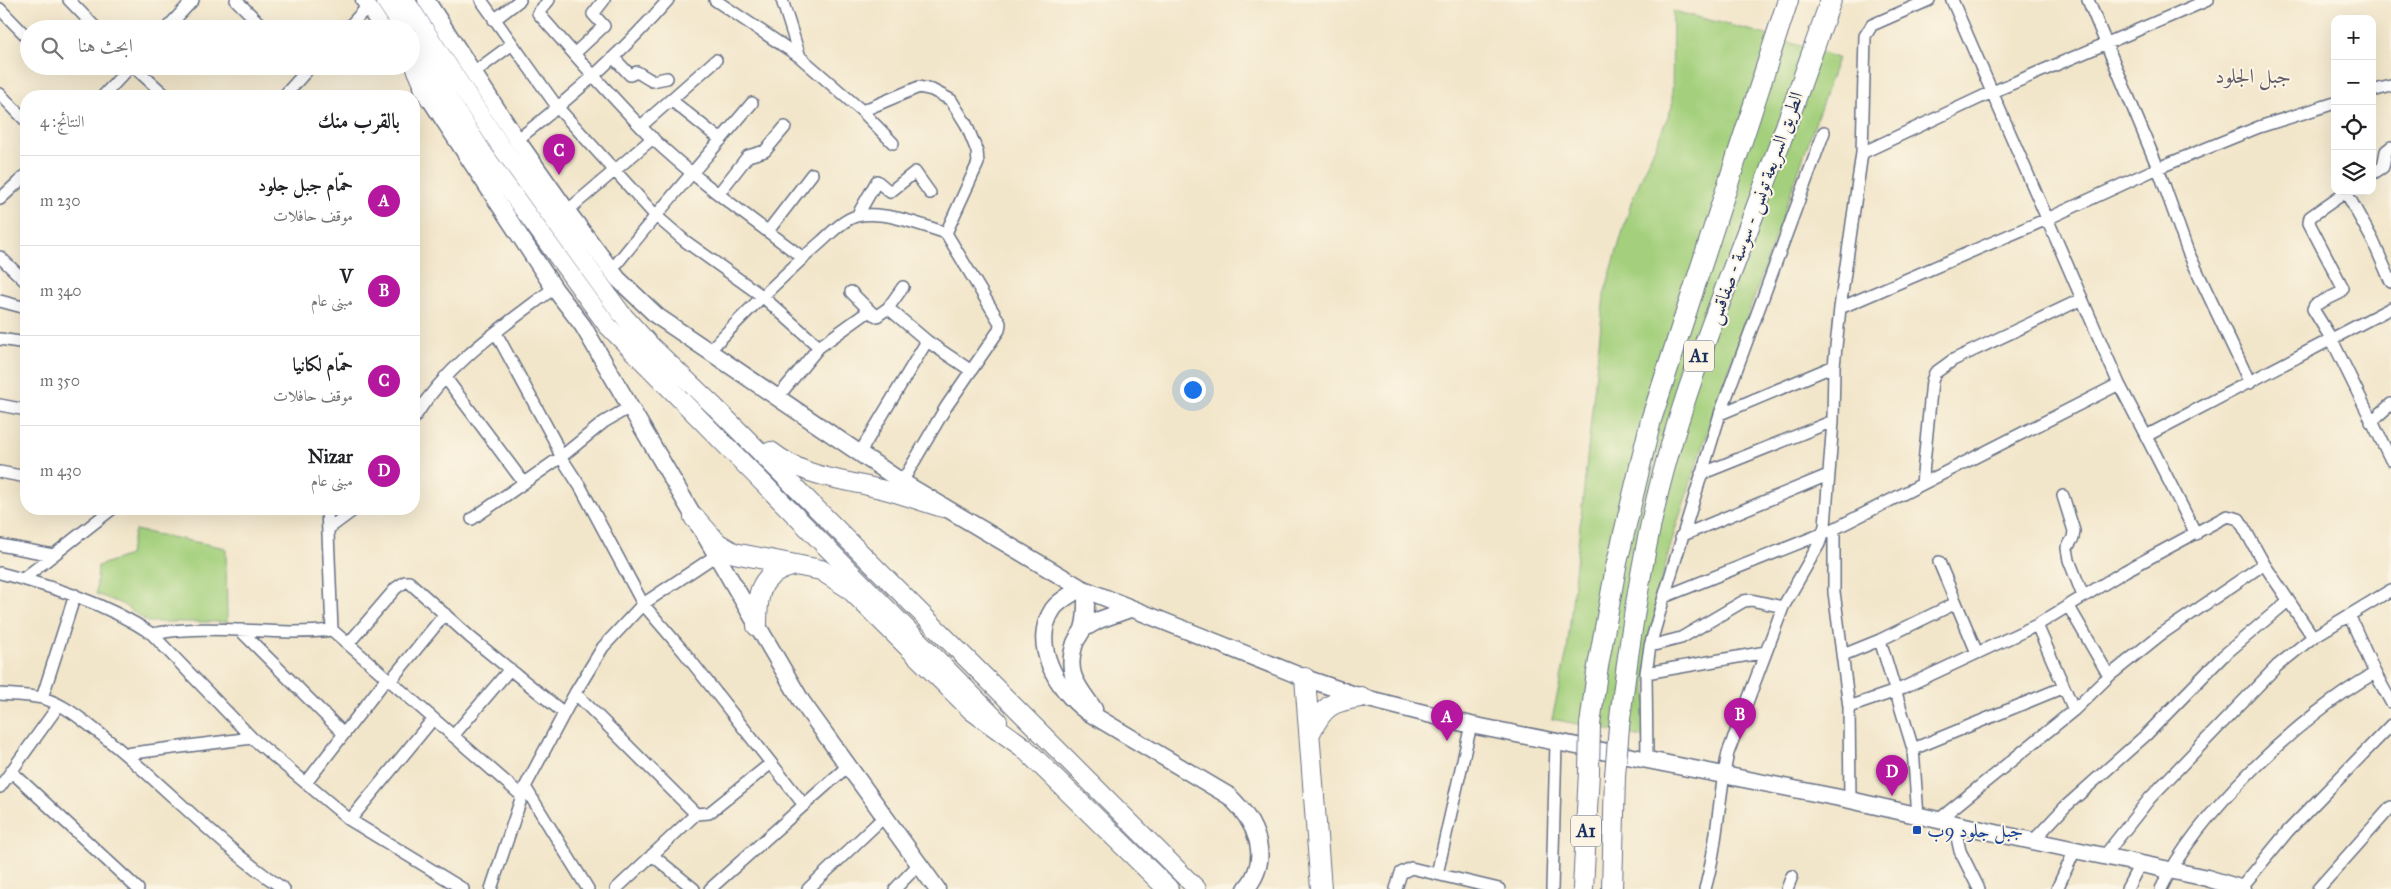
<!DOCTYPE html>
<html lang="ar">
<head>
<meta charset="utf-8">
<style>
  :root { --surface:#fff; --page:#f6f6f6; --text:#202124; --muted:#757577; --line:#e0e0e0; --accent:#b5179e }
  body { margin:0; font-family:"IM FELL Great Primer",Amiri,serif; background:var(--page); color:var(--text); direction:rtl }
  .controls { position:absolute; right:15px; top:15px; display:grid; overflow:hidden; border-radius:10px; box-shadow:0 5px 20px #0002 }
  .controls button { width:45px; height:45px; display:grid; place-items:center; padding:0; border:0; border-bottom:1px solid var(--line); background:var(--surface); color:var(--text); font:25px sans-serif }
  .you { position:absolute; left:1192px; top:389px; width:18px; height:18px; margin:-12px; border:4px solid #fff; border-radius:50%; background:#1a73e8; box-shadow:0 0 0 8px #1a73e833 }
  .badge { display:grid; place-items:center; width:32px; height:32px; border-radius:50%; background:var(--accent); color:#fff; font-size:16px; font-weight:700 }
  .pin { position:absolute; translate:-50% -41px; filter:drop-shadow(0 1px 2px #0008) }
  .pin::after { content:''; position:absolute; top:26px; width:18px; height:15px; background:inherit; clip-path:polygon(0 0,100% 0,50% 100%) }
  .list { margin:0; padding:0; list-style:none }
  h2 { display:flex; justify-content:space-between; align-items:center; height:65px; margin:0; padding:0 20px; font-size:21px }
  h2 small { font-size:16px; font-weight:400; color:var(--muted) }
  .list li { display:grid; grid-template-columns:32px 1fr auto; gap:15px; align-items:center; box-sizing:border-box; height:90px; padding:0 20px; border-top:1px solid var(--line) }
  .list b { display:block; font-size:19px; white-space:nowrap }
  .list p { margin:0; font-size:16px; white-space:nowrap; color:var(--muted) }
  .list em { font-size:16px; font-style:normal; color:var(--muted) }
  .icon { flex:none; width:28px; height:28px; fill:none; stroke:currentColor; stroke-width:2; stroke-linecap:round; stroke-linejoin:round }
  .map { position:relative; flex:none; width:2391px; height:889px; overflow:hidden; direction:ltr }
  .search { position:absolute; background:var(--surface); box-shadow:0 5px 20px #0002; left:20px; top:20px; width:400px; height:55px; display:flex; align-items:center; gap:12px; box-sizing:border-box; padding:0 18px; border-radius:28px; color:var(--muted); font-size:19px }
  .panel { position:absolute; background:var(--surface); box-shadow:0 5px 20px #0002; left:20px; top:90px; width:400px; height:425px; border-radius:20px; direction:rtl }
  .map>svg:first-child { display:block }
  .green { fill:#a4d07d; stroke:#60806e }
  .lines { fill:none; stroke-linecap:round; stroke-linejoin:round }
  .street-casing { stroke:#666f84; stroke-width:14 }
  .secondary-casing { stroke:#666f84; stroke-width:19 }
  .primary-casing { stroke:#666f84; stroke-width:20 }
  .highway-casing { stroke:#666f84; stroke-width:22 }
  .street { stroke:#fff; stroke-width:11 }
  .secondary { stroke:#fff; stroke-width:16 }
  .primary { stroke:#fff; stroke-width:18 }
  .highway { stroke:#fff; stroke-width:20 }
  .highway-bridge-casing { stroke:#666f84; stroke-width:22; stroke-linecap:butt }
  .highway-bridge { stroke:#fff; stroke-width:20 }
  .transit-dot { fill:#1a4fb4; stroke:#fcf5e5; stroke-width:2 }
  .labels { text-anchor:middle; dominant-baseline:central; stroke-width:4; stroke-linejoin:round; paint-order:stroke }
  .shield { fill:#fcf5e5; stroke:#5e6a86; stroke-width:1 }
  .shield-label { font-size:18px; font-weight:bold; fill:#1b2f5e }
  .street-label { font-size:19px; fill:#1b2f5e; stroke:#fcf5e5 }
  .transit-label { font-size:19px; fill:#164399; stroke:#fcf5e5; text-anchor:start }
  .quarter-label { font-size:21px; fill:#635d6a; stroke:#fcf5e5 }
</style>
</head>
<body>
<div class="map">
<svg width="2391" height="889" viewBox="0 0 2391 889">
  <rect width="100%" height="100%" fill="#fcf5e5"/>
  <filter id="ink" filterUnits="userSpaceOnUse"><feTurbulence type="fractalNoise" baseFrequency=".02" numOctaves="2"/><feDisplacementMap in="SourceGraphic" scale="10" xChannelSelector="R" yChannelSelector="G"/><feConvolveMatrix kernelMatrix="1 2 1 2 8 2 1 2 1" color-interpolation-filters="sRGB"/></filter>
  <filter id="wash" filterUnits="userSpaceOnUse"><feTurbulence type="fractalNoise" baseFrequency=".0096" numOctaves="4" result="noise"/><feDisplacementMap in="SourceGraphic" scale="20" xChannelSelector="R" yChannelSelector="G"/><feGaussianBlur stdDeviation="1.12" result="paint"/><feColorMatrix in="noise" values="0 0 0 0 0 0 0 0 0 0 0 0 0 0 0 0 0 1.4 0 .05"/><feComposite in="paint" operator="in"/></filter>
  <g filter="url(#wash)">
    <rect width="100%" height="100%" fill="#f2e6ca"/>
    <path class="green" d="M1673,11l80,20 85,27 -117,334 -46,138 -16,58 -13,91 2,59 -96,-19 15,-68 37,-356 28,-95 40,-93z
      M135,530l91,18 1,74h-79l-26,-18 -26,-10 2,-28 31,-11z"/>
  </g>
  <g filter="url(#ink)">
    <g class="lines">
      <defs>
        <path id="street" d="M69,0l28,29
          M236,0l29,29
          M481,0l77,108 97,107 30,26 77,55 57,51
          M549,0l-11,13c37,42 73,84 113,124 46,44 101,82 152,121
          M715,0l85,57 62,54 31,32
          M782,0l18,57
          M2088,0l70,168 30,84 62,131
          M0,9l29,30
          M494,20l26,-20
          M166,29l27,-29
          M347,29l21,-23
          M574,54l30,-28 -11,-12 11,-14
          M614,58l16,17 7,-3 15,9 15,-3
          M133,66l33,30
          M473,73l38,-28
          M2372,91l19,-5
          M0,94l26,27
          M103,96l28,-30
          M284,96l27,-30
          M671,100l50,40
          M862,111l57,-24 13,3 19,10 15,24 11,27 1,12 -32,70 54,90 -1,7 -53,77 -44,75
          M641,126l75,-66
          M517,140c54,-42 106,-88 151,-140
          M1862,153l3,-117 7,-11 57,-25
          M2372,174l11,-7 3,-16 5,-4
          M2347,191l-37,26 -1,6 34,65 -3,5 -25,12 -2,4 19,31 59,120
          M2346,192l27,49 18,41
          M719,193l29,-37 17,-5 20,-24
          M0,199l26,-24
          M567,211l86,-73
          M857,216l20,-35 13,11 25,-20 15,21
          M768,231l44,-57
          M0,257l26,25
          M611,271c45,-58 94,-112 141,-168
          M851,292l22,22 4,2 11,-8 15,-21
          M0,301l26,7
          M888,308l39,33 43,29
          M1840,308l22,-155 128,-60 218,-93
          M496,333l58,107 7,17 20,31 62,116 41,48 120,153 -94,84
          M0,339l26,4
          M709,351c36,-38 72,-74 112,-109 10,-9 23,-23 36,-26 26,-6 65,9 89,17
          M445,377l79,106
          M2119,384l27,52
          M777,398l42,-51 50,-36
          M0,405l26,5
          M1720,414l114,-48
          M414,418c34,-55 90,-92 140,-130
          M2371,422l20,-18
          M859,454l68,-113
          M0,472l26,5
          M1701,474l132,-53
          M1922,484l10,-103 3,-8 18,-13 127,-60
          M2063,496l11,35 -1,7 -6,10 2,12 14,36
          M327,509l5,121 190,166
          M472,519l89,-62 43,-35 26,-15
          M328,529l27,-20
          M1834,529v63l15,115 1,93
          M2196,534l-50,-98 245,-128
          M1681,536l147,-61
          M0,545l53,10
          M1939,562l38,91
          M0,573c53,14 106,30 152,61 60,-12 120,3 180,-4
          M23,579l89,-70
          M1664,597l56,-183 104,-282
          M2068,605l41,71
          M2350,617l25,56 16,29
          M2037,625l37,85
          M240,630l104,104
          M152,634l100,104 98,82 113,69
          M1880,640l33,109 5,67
          M348,644l48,-56 9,-6h4l62,56 93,75
          M1650,646l31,-8 63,-37 7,-1 32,7
          M1843,655l37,-15 76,-37
          M1646,673l120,-21
          M390,681l55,-67
          M575,693l121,121 13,-1 61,-49
          M0,694c13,1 29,1 42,4 23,6 43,24 61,38 62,49 115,109 181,153
          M42,698l33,-103
          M1849,707l47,-16 141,-66 88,-54 102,-55 12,3 25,45 49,73
          M453,736l57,-67
          M1913,749l151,-62
          M125,754l127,-16
          M1647,760l-1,-87 4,-27 14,-49 170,-68 285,-145 -167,-384
          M12,772l126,117
          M306,783l81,-105
          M0,787l59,-82
          M525,787l63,102
          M804,805l45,-40
          M350,820l83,-101
          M1937,821l137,-111 35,-34 51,-41 104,-71
          M1954,824l6,27 19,38
          M2033,841l32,-34 81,-72 77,-79 65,-55
          M652,855l42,34
          M2105,855l45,-57 127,-132 36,-29 78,-47
          M1437,874l34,-149
          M2241,888l47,-57 103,-106
          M491,889l34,-102 50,-94 28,-46 40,-43 75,-50
          M616,889l80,-75
          M808,889l78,-74
          M895,889l24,-25
          M1396,889l5,-16 10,-5 88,21
          M1552,889l4,-146
          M1705,889c13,-45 13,-91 23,-136l55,-146 36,-63 6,-18 8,-105 1,-55 6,-58 207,-89 111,-51 101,-41 76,-24
          M1787,889l5,-13
          M2057,889l18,-39
          M2127,889l13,-25
          M2161,889c36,-76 141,-175 214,-216
          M2318,889l73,-82"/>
        <path id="secondary" d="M364,0l19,29
          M426,0l91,140 50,71 51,68 39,37 245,166 179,106 224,90 56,19 110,28 379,75 150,34 207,44 36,11
          M422,87l132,201 29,38 219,376 135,187
          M1081,588c-9,6 -22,12 -28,21 -23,35 4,81 33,102l143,85c26,25 44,61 17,93
          M1086,591c0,12 1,27 -3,38 -2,5 -6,9 -8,14 -10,31 2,42 19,66
          M1083,629l16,-9 31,-11"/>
        <path id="primary" d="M385,0l19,29
          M405,0l95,145 121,168 29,32 65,62 482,482
          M411,41l74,115 122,169 391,396
          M411,57l18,41
          M771,451c32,25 63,27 101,36 24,5 47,14 71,21"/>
        <path id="highway" d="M694,517l23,26 17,10 87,17 28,18 123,122 51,37 145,142
          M757,626c0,-34 2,-53 39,-61
          M1305,678l16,211
          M1590,725l7,-53 19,-105 35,-147 137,-420
          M1619,727c9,-77 20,-155 38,-230 24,-99 63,-194 99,-289 26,-69 50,-139 75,-208
          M1310,733c14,-28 21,-31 51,-36
          M1583,889l6,-117
          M1612,889l3,-113"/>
      </defs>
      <use href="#street" class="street-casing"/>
      <use href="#secondary" class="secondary-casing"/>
      <use href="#primary" class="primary-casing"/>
      <use href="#highway" class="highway-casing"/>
      <use href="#street" class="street"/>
      <use href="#secondary" class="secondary"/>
      <use href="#primary" class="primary"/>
      <use href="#highway" class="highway"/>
      <defs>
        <path id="highway-bridge" d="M1589,772l1,-47
          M1615,776l4,-49"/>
      </defs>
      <use href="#highway-bridge" class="highway-bridge-casing"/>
      <use href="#highway-bridge" class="highway-bridge"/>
    </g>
  </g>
  <rect class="transit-dot" x="1912" y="825" width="10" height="10" rx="2.5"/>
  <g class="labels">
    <g class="shield">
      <rect x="1684" y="340.5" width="30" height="31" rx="4"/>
      <rect x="1571" y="815.5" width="30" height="31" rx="4"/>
    </g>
    <g class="shield-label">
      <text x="1699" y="356">A1</text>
      <text x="1586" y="831">A1</text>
    </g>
    <g class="street-label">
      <text transform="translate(1755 208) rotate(-70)">الطريق السريعة تونس - سوسة - صفاقس</text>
    </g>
    <g class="transit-label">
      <text x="1927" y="830">جبل جلود 9ب</text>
    </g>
    <g class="quarter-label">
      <text x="2253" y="76">جبل الجلود</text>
    </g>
  </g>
</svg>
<div class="controls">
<button>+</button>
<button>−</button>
<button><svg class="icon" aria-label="locate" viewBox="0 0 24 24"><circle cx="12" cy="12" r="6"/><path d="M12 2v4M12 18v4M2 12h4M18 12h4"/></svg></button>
<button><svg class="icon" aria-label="layers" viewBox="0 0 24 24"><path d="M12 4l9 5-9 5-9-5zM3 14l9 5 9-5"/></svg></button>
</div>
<div class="you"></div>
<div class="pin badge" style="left:1447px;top:741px">A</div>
<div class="pin badge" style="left:1740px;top:739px">B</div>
<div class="pin badge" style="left:559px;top:175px">C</div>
<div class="pin badge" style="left:1892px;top:796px">D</div>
<div class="search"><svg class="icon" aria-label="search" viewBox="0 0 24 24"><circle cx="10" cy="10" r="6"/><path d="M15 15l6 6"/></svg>ابحث هنا</div>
<section class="panel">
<h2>بالقرب منك<small>النتائج: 4</small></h2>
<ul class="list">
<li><span class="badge">A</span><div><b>حمّام جبل جلود</b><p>موقف حافلات</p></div><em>230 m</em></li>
<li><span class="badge">B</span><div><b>V</b><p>مبنى عام</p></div><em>340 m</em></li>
<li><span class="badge">C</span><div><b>حمّام لكانيا</b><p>موقف حافلات</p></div><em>350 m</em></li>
<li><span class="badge">D</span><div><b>Nizar</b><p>مبنى عام</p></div><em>430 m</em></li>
</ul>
</section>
</div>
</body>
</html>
